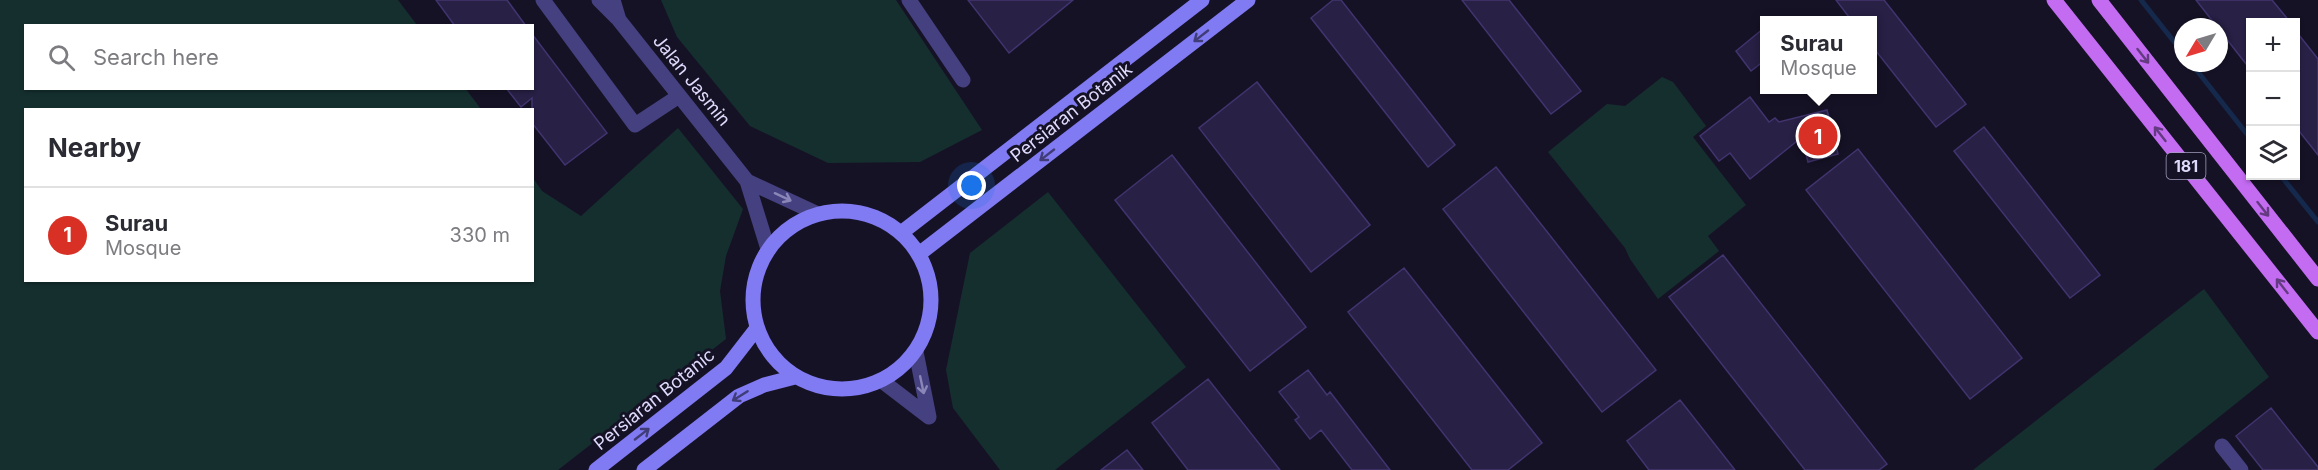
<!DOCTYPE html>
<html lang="en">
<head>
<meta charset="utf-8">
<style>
  :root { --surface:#fff; --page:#f7f7f7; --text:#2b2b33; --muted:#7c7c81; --line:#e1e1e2; --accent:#d93025 }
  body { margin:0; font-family:Inter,sans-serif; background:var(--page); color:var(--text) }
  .controls { position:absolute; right:18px; top:18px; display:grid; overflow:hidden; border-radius:0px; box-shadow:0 2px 4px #0004 }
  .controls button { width:54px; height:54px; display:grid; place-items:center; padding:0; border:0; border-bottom:2px solid var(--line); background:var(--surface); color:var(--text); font:30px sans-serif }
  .compass { position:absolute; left:2174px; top:18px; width:54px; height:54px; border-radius:50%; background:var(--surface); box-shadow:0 2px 4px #0004; rotate:232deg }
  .you { position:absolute; left:972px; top:186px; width:21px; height:21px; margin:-15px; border:4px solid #fff; border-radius:50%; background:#1a73e8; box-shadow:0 0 0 9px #1a73e833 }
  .badge { display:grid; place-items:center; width:39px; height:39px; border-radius:50%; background:var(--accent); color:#fff; font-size:20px; font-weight:700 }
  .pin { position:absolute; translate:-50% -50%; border:3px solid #fff; box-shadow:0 2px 6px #0006 }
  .popup { position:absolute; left:1760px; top:16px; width:117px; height:78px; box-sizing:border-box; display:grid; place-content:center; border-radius:0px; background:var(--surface); filter:drop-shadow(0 2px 4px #0005); font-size:20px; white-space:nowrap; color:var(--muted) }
  .popup b { font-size:22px; color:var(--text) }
  .popup::after { content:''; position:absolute; left:50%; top:100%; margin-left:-12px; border:12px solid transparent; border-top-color:var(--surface) }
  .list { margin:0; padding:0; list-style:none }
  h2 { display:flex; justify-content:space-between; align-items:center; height:78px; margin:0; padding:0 24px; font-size:26px }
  h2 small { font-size:20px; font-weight:400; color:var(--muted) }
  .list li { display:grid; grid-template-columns:39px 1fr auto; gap:18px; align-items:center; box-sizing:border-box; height:96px; padding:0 24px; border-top:2px solid var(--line) }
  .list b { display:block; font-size:22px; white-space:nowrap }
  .list p { margin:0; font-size:20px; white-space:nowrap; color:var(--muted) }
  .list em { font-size:20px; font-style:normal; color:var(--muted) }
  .icon { flex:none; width:33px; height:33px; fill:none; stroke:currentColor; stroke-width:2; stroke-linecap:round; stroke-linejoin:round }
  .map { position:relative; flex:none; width:2318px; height:470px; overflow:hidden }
  .search { position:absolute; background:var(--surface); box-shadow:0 2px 4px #0004; left:24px; top:24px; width:510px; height:66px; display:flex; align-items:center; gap:15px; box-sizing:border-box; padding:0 21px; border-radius:0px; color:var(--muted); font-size:22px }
  .panel { position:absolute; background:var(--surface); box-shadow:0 2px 4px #0004; left:24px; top:108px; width:510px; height:174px; border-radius:0px }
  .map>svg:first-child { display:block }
  .green { fill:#152f2f }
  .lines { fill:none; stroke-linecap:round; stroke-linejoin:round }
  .stream { stroke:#15294c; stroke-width:5 }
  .building { fill:#282045; stroke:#41346f; stroke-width:1.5 }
  .minor { stroke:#454180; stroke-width:15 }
  .secondary { stroke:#807af3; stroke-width:15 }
  .primary { stroke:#c36bf1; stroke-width:15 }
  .oneway { stroke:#403c78 }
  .oneway2 { stroke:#643a81 }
  .oneway3 { stroke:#8a86b8 }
  .labels { text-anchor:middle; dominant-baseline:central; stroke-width:6; stroke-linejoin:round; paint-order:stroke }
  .shield { fill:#161226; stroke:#a39ebc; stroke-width:1.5 }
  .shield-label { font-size:16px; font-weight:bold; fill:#dfdafc }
  .street-label { font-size:18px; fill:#dfdafc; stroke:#161226 }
</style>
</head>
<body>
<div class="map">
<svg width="2318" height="470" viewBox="0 0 2318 470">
  <rect width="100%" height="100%" fill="#161226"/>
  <path class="green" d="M0,0h398l19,25 -391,1v62h439l16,21 -455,1v170h506l1,-102 9,13 39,25 97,-88 65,81 -17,47 -6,35 6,48 -168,131h-558z
    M661,0h235l86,130 -62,32 -92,1 -78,-37 -73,-89z
    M1662,77l11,5 33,44 -13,11 53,68 -38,31 11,15 -61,48 -28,-40 -5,-11 -77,-96 59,-48 18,2z
    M1048,192l138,175 -131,103h-55l-47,-62 -7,-38 24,-117z
    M2204,289l65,88 -116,93h-180z"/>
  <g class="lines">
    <path class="stream" d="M2141,0l42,53
      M2191,63l59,75
      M2281,176l37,46"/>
  </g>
  <path class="building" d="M436,0h71l19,26h-71z
    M968,0h105l-64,53z
    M1333,0h8l114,145 -27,22 -117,-149z
    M1462,0h47l72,91 -30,23z
    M1836,0h48l82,104 -30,23 -64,-81v-25h-20z
    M2196,0h76l18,22h-40v47z
    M1764,28v33l-13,10 -15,-20z
    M2295,30l23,29v96l-23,-29z
    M532,34l75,99 -42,32 -33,-42v-25l-11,9 -15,-19h26z
    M1257,82l113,143 -59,47 -112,-144z
    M1750,97l19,25 6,-4 4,4 48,-12 11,44 -30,8 -6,-25 -52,42 -20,-26 -11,8 -19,-25z
    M1984,127l116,148 -30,23 -116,-147z
    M1858,149l164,209 -52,41 -164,-209z
    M1172,155l134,172 -56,44 -135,-171z
    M1496,167l160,203 -54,42 -159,-203z
    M1723,255l164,209 -8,6h-74l-136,-173z
    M1404,268l138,175 -34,27h-36l-124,-158z
    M1308,370l19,25 3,-3 60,78h-38l-31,-40 -11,9 -15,-19 4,-3 -20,-25z
    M1208,379l72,91h-92l-36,-47z
    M1680,400l55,70h-86l-22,-29z
    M2271,408l47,59v3h-55l-27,-34z
    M1127,450l16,20h-42z"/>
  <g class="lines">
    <path class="minor" d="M543,0l92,125 44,-29
      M599,0l18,18
      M613,0l6,20 128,161 21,68
      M909,0l54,80
      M747,181l71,33
      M916,352l13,65
      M882,381l47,36
      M2222,446l19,24"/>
    <path class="secondary" d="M753 300a89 89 0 1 1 178 0a89 89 0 1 1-178 0Z
      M901,233l301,-233
      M919,254l329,-254
      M596,470l130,-102 31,-40
      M644,470l95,-74 25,-11 31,-8"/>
    <path class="primary" d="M2054,0l264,332
      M2099,0l219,279"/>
  </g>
  <defs><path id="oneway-shaft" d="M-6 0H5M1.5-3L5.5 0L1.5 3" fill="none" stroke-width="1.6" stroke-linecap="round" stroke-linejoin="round" transform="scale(1.5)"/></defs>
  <g class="oneway">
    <use href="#oneway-shaft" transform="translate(1201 36) rotate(142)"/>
    <use href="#oneway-shaft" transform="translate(1047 155) rotate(142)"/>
    <use href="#oneway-shaft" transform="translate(740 396) rotate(148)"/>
    <use href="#oneway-shaft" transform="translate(642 434) rotate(-38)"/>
  </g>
  <g class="oneway2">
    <use href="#oneway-shaft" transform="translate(2143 56) rotate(52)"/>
    <use href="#oneway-shaft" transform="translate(2160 134) rotate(-128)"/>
    <use href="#oneway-shaft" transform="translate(2263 209) rotate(52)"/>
    <use href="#oneway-shaft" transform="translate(2282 286) rotate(-128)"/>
  </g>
  <g class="oneway3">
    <use href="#oneway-shaft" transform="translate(783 197) rotate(25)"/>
    <use href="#oneway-shaft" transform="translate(922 385) rotate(78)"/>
  </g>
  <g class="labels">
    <rect class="shield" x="2166.5" y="153" width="39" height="26" rx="4.5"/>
    <g class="shield-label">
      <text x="2186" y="166">181</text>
    </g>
    <g class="street-label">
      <text transform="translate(692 80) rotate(51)">Jalan Jasmin</text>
      <text transform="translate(1071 112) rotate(-38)">Persiaran Botanik</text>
      <text transform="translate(654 399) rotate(-39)">Persiaran Botanic</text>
    </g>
  </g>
</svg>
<div class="controls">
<button>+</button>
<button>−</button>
<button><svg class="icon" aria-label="layers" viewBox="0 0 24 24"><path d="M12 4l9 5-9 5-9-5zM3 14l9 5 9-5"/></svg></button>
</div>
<svg class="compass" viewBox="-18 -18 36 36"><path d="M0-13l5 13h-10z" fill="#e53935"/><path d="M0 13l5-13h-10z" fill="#7c7c81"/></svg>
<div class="you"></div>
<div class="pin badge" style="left:1818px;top:136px">1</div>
<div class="popup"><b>Surau</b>Mosque</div>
<div class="search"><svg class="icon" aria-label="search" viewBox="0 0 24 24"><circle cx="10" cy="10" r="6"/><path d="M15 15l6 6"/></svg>Search here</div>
<section class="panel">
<h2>Nearby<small></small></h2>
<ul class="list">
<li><span class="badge">1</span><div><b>Surau</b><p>Mosque</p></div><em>330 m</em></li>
</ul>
</section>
</div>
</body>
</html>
